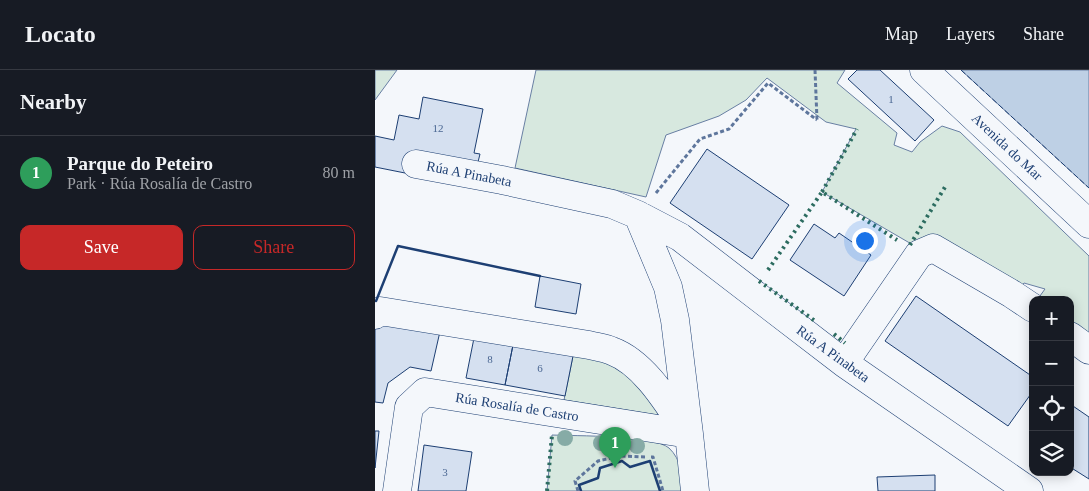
<!DOCTYPE html>
<html lang="en">
<head>
<meta charset="utf-8">
<style>
  :root { --surface:#171b24; --page:#20242c; --text:#f1f3f6; --muted:#9ea1a6; --line:#363941; --accent:#c62828 }
  body { margin:0; font-family:"Times New Roman",serif; background:var(--page); color:var(--text) }
  .controls { position:absolute; right:15px; bottom:15px; display:grid; overflow:hidden; border-radius:10px; box-shadow:0 2px 12px #0003 }
  .controls button { width:45px; height:45px; display:grid; place-items:center; padding:0; border:0; border-bottom:1px solid var(--line); background:var(--surface); color:var(--text); font:25px sans-serif }
  .you { position:absolute; left:489px; top:170px; width:18px; height:18px; margin:-12px; border:4px solid #fff; border-radius:50%; background:#1a73e8; box-shadow:0 0 0 8px #1a73e833 }
  .badge { display:grid; place-items:center; width:32px; height:32px; border-radius:50%; background:var(--accent); color:#fff; font-size:16px; font-weight:700 }
  .pin { position:absolute; translate:-50% -41px; filter:drop-shadow(0 1px 2px #0008) }
  .pin::after { content:''; position:absolute; top:26px; width:18px; height:15px; background:inherit; clip-path:polygon(0 0,100% 0,50% 100%) }
  .list { margin:0; padding:0; list-style:none }
  h2 { display:flex; justify-content:space-between; align-items:center; height:65px; margin:0; padding:0 20px; font-size:21px }
  h2 small { font-size:16px; font-weight:400; color:var(--muted) }
  .list li { display:grid; grid-template-columns:32px 1fr auto; gap:15px; align-items:center; box-sizing:border-box; height:75px; padding:0 20px; border-top:1px solid var(--line) }
  .list b { display:block; font-size:19px; white-space:nowrap }
  .list p { margin:0; font-size:16px; white-space:nowrap; color:var(--muted) }
  .list em { font-size:16px; font-style:normal; color:var(--muted) }
  .actions { display:flex; gap:10px; padding:15px 20px }
  .actions a { flex:1; padding:11px 0; border:1px solid var(--accent); border-radius:10px; text-align:center; font-size:18px; color:var(--accent) }
  .actions .main { background:var(--accent); color:#fff }
  .icon { flex:none; width:28px; height:28px; fill:none; stroke:currentColor; stroke-width:2; stroke-linecap:round; stroke-linejoin:round }
  .map { position:relative; flex:none; width:714px; height:421px; overflow:hidden }
  header { display:flex; align-items:center; gap:30px; box-sizing:border-box; height:70px; padding:0 25px; background:var(--surface); border-bottom:1px solid var(--line) }
  header strong { font-size:24px }
  nav { display:flex; gap:28px; margin-inline-start:auto; font-size:18px }
  main { display:flex }
  aside { flex:1; background:var(--surface) }
  .map>svg:first-child { display:block }
  .green { fill:#d7e8df; stroke:#687fa3 }
  .water { fill:#bed0e5; stroke:#687fa3 }
  .building { fill:#d5e0f0; stroke:#1d3f73 }
  .lines { fill:none; stroke-linecap:round; stroke-linejoin:round }
  .minor-casing { stroke:#1d3f73; stroke-width:29 }
  .path { stroke:#5e769c; stroke-width:3; stroke-dasharray:4 2.5; stroke-linecap:butt }
  .minor { stroke:#f4f7fb; stroke-width:28 }
  .hedge { stroke:#2c6c60; stroke-width:4; stroke-dasharray:2.5 4; stroke-linecap:butt }
  .fence { stroke:#1d3f73; stroke-width:1; stroke-dasharray:6 2.5; stroke-linecap:butt }
  .wall { stroke:#1d3f73; stroke-width:2.5 }
  .tree { fill:#86aba6 }
  .labels { text-anchor:middle; dominant-baseline:central; stroke-width:4; stroke-linejoin:round; paint-order:stroke }
  .number-label { font-size:11px; fill:#4b6792 }
  .street-label { font-size:14px; fill:#1d3f73; stroke:#f4f7fb }
</style>
</head>
<body>
<header>
<strong>Locato</strong>
<nav><a>Map</a><a>Layers</a><a>Share</a></nav>
</header>
<main>
<aside>
<h2>Nearby<small></small></h2>
<ul class="list">
<li><span class="badge" style="background:#2e9e5b">1</span><div><b>Parque do Peteiro</b><p>Park · Rúa Rosalía de Castro</p></div><em>80 m</em></li>
</ul>
<div class="actions"><a class="main">Save</a><a>Share</a></div>
</aside>
<div class="map">
<svg width="714" height="421" viewBox="0 0 714 421">
  <rect width="100%" height="100%" fill="#f4f7fb"/>
  <path class="green" d="M0,0h22l-22,30z
    M161,0h309l-8,13 60,50 -3,12 18,7 8,-10 22,-16 18,6 129,124v91l-19,-15v-32h-33l8,-11 -21,-6 -8,9 -96,-43 -98,-57 34,-63 -30,-7 -59,-44 -21,22 -27,16 -53,19 -20,62 -131,-29z
    M199,281l47,11 42,54 -99,-16z
    M177,365c23,1 102,0 117,13 12,11 14,29 15,43h-137z"/>
  <path class="water" d="M586,0h128v118z"/>
  <path class="building" d="M482,0h23l54,50 -19,21 -67,-62z
    M48,27l60,12 -9,44 6,1 -4,16 -66,4 -35,-7v-31l19,4 5,-25 20,4z
    M332,79l82,56 -37,54 -82,-56z
    M439,154l21,14 4,-5 32,22 -27,41 -54,-36z
    M165,206l41,8 -5,30 -41,-7z
    M541,226l117,81v14l-25,35 -123,-85z
    M0,254l66,3 -10,44 -21,-4 -22,16 -5,20 -8,-1z
    M100,263l39,7 -9,45 -39,-7z
    M139,270l60,11 -9,45 -60,-11z
    M695,334l19,13v62l-19,-12z
    M0,361h4l-4,37z
    M49,375l48,7 -6,39h-48z
    M560,405v16h-57l-1,-14z"/>
  <g class="lines">
    <defs>
      <path id="minor" d="M549,0l165,154
        M41,94l86,16 110,24 26,11 30,72 7,33 14,114
        M263,145l42,22 164,126 185,128
        M0,245l5,-4 209,34c8,2 16,3 23,6 32,12 55,51 73,78
        M695,266l19,14
        M469,293l75,-109 14,-6 79,46 21,14
        M22,421l12,-84 16,-15 264,42 6,57"/>
    </defs>
    <use href="#minor" class="minor-casing"/>
    <path class="path" d="M440,0l2,50
      M281,123l44,-54 29,-10 39,-46 49,37
      M276,387h2l10,34
      M203,421l-3,-10 23,-20 22,-5 25,1"/>
    <use href="#minor" class="minor"/>
    <path class="hedge" d="M447,122l35,-63
      M535,175l35,-58
      M393,200l54,-78 75,48
      M384,211l56,40
      M459,264l11,9
      M172,421l5,-56"/>
    <path class="fence" d="M586,0l128,118"/>
    <path class="wall" d="M1,231l22,-55 142,30
      M206,421l-2,-6 19,-7 2,-10 22,-7 8,6 20,-6 10,30"/>
  </g>
  <g class="tree">
    <circle cx="190" cy="368" r="8"/>
    <circle cx="226" cy="373" r="8"/>
    <circle cx="243" cy="373" r="8"/>
    <circle cx="262" cy="376" r="8"/>
  </g>
  <g class="labels">
    <g class="number-label">
      <text x="516" y="29">1</text>
      <text x="63" y="58">12</text>
      <text x="115" y="289">8</text>
      <text x="165" y="298">6</text>
      <text x="70" y="402">3</text>
    </g>
    <g class="street-label">
      <text transform="translate(632 77) rotate(43)">Avenida do Mar</text>
      <text transform="translate(94 104) rotate(11)">Rúa A Pinabeta</text>
      <text transform="translate(458 284) rotate(36)">Rúa A Pinabeta</text>
      <text transform="translate(142 337) rotate(9)">Rúa Rosalía de Castro</text>
    </g>
  </g>
</svg>
<div class="controls">
<button>+</button>
<button>−</button>
<button><svg class="icon" aria-label="locate" viewBox="0 0 24 24"><circle cx="12" cy="12" r="6"/><path d="M12 2v4M12 18v4M2 12h4M18 12h4"/></svg></button>
<button><svg class="icon" aria-label="layers" viewBox="0 0 24 24"><path d="M12 4l9 5-9 5-9-5zM3 14l9 5 9-5"/></svg></button>
</div>
<div class="you"></div>
<div class="pin badge" style="left:240px;top:398px;background:#2e9e5b">1</div>
</div>
</main>
</body>
</html>
